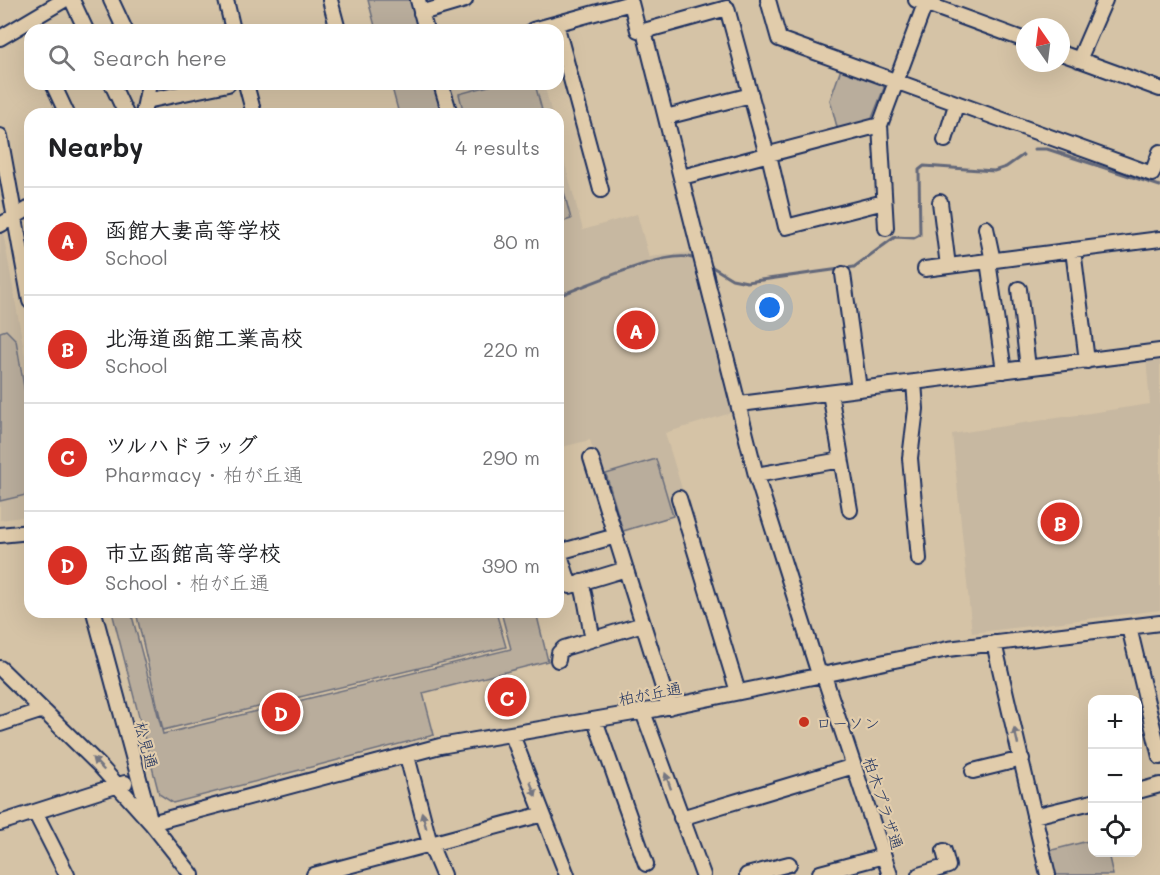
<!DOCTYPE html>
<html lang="en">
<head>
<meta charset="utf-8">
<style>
  :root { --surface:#fff; --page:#f2f2f2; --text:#202124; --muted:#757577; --line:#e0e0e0; --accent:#d93025 }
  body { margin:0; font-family:Mali,"Klee One",sans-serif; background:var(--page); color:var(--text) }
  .controls { position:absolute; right:18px; bottom:18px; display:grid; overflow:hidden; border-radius:12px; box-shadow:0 6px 24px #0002 }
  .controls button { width:54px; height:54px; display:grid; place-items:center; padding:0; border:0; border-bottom:2px solid var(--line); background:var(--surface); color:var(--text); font:30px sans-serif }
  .compass { position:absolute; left:1016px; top:18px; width:54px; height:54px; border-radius:50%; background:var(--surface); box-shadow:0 6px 24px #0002; rotate:346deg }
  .you { position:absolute; left:770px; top:308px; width:21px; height:21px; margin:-15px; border:4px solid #fff; border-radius:50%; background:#1a73e8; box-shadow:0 0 0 9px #1a73e833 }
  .badge { display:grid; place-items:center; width:39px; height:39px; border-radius:50%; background:var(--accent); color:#fff; font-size:20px; font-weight:700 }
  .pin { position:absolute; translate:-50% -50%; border:3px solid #fff; box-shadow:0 2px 6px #0006 }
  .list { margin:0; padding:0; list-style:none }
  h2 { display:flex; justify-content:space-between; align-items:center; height:78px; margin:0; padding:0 24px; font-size:26px }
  h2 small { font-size:20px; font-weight:400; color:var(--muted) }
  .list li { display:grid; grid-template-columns:39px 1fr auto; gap:18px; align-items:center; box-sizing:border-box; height:108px; padding:0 24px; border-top:2px solid var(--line) }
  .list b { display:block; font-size:22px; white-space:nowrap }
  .list p { margin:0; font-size:20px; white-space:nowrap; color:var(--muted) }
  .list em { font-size:20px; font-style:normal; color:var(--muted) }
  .icon { flex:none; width:33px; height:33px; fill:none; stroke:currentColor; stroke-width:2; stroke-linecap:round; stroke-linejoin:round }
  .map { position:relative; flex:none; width:1160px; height:875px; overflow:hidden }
  .search { position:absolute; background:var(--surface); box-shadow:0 6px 24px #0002; left:24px; top:24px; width:540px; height:66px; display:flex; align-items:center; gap:15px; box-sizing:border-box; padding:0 21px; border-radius:18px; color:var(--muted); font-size:22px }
  .panel { position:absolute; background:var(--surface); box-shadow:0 6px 24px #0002; left:24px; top:108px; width:540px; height:510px; border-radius:18px }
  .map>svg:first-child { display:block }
  .built { fill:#c7b8a1 }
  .green { fill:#b9ad9c; stroke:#6a6e7d; stroke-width:1.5 }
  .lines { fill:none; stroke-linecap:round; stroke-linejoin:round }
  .stream { stroke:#63687a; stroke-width:3 }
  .minor-casing { stroke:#1b2f5e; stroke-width:18 }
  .minor { stroke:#e1ccab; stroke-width:14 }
  .oneway { fill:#747681 }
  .poi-dot { fill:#c8321e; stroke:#e1ccab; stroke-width:2 }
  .labels { text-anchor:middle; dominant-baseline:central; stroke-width:4.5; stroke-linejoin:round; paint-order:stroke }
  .street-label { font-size:16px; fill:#1b2f5e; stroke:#e1ccab }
  .poi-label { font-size:16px; fill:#1b2f5e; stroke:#e1ccab; text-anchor:start }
</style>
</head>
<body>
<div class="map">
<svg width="1160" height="875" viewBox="0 0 1160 875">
  <rect width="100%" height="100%" fill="#d5c3a6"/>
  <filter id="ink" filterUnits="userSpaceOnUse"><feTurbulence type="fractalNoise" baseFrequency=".0167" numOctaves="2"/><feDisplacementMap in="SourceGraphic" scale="12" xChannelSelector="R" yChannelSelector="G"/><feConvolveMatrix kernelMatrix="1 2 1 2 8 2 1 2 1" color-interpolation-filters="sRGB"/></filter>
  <g filter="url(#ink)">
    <path class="built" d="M471,84h73l8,30h-95l-7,-25z
      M558,138l25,92 54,-16 12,43 44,-5 40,151 -2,10 -66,20 18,59 -10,3 5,20 -59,19 -29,-94 -32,8z
      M0,232h3l27,152v132l-30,4z
      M1160,356v254l-188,23 -20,-199 198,-30 -4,-46z"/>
    <path class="green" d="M368,0h42l9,30h-43z
      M841,69l41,14 2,5 -14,35 -32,8 -8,-31z
      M391,84h43l9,30h-44z
      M496,84h39l8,30h-79l-5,-20z
      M558,169l13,50 -13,4z
      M6,330l10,10 14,82v72l-30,7v-169z
      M656,459l17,57 -50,15 -17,-57z
      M112,612h19l32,122 348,-85 -10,-37h35l12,49 -125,32 11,42 -261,68 -14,-9z
      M136,612h360l10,35 -343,83z
      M1092,840v12l16,1 5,22h-59l-6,-24z"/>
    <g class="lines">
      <path class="stream" d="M1034,149h13l113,37
        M709,265l23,14 15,3 107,-15 41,-30 19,1 6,-3 -1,-65 5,-4 70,5 12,-4 17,-12
        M558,296c29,-10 108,-47 134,-38"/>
      <defs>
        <path id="minor" d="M72,0l14,30
          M111,0l14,30
          M226,0l7,30
          M330,0l8,30
          M418,0l8,30
          M768,0l11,39 373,135 8,-22
          M916,0l109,40
          M421,13l44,-13
          M533,30l98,-27 7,27 6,1 112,444 63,199
          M558,31l43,159
          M644,31l83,-23 40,147
          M0,38l64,-38
          M1061,53l99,36
          M1079,60l26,-60
          M53,84l14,30
          M112,84l14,30
          M246,84l8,30
          M441,84l9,30
          M146,101l82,-17
          M143,114l6,-30
          M666,117l85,-22
          M880,125l6,103
          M0,136l30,165
          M945,140l11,-35
          M769,155l17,72 98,-25
          M682,177l198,-52 45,-121
          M940,202l8,64
          M0,225l30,-17
          M986,228l7,33
          M1073,250l14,111
          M988,261l16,110
          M925,269l235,-30
          M843,274l16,115
          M1019,289l9,79
          M914,382l2,27 -6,49 9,101
          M830,393l20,117
          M740,404l420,-53
          M591,458l78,249
          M756,475l85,-15
          M679,498l59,194
          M0,535l30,-3
          M616,536l-57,16 11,34 56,-17
          M581,582c6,20 7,37 12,57
          M94,612l57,211 41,52
          M1129,627l31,130
          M994,643l54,232
          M558,660l1,-7 5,-5 79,-24
          M0,668l99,97 52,58 289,-77 217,-37 291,-60 212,-26
          M823,673l67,202
          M643,712l60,163
          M595,720l51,144
          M0,724l43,-14
          M512,735l55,140
          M407,756l23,88 13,31
          M973,771l49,-12
          M1138,791l22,-6
          M35,812l32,63
          M1034,816l58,-14
          M681,818l173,-52
          M0,823l125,-40
          M820,873l64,-17
          M314,875l229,-61
          M747,875l42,-11
          M919,875l29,-9 -4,-15"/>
      </defs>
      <use href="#minor" class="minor-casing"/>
      <use href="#minor" class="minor"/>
    </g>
    <defs><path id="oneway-solid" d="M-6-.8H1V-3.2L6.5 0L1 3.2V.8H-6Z" transform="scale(1.5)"/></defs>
    <g class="oneway">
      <use href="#oneway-solid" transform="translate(1016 736) rotate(-103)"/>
      <use href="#oneway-solid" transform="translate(98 764) rotate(-134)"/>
      <use href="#oneway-solid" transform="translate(668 781) rotate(-110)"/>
      <use href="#oneway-solid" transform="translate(533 789) rotate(69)"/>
      <use href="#oneway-solid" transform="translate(424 820) rotate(-105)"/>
    </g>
  </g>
  <circle class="poi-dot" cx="804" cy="722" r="6"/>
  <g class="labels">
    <g class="street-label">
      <text transform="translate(650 693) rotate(-11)">柏が丘通</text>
      <text transform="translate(147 745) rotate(75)">松見通</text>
      <text transform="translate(884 803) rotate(72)">柏木プラザ通</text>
    </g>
    <g class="poi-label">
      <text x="816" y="722">ローソン</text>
    </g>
  </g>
</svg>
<div class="controls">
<button>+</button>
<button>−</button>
<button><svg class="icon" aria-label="locate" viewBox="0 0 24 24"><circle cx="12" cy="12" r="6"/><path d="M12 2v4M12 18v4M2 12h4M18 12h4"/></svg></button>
</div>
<svg class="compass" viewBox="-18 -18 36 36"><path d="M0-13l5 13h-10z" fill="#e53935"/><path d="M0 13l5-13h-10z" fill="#757577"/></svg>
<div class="you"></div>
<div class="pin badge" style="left:636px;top:330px">A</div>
<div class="pin badge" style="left:1060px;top:522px">B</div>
<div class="pin badge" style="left:507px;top:697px">C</div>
<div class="pin badge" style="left:281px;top:712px">D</div>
<div class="search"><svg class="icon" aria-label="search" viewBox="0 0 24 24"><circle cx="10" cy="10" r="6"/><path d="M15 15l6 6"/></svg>Search here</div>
<section class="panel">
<h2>Nearby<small>4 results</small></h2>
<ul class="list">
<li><span class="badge">A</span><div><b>函館大妻高等学校</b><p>School</p></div><em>80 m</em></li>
<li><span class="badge">B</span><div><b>北海道函館工業高校</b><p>School</p></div><em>220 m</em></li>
<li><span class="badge">C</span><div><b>ツルハドラッグ</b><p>Pharmacy · 柏が丘通</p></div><em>290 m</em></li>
<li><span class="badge">D</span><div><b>市立函館高等学校</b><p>School · 柏が丘通</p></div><em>390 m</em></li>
</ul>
</section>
</div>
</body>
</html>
